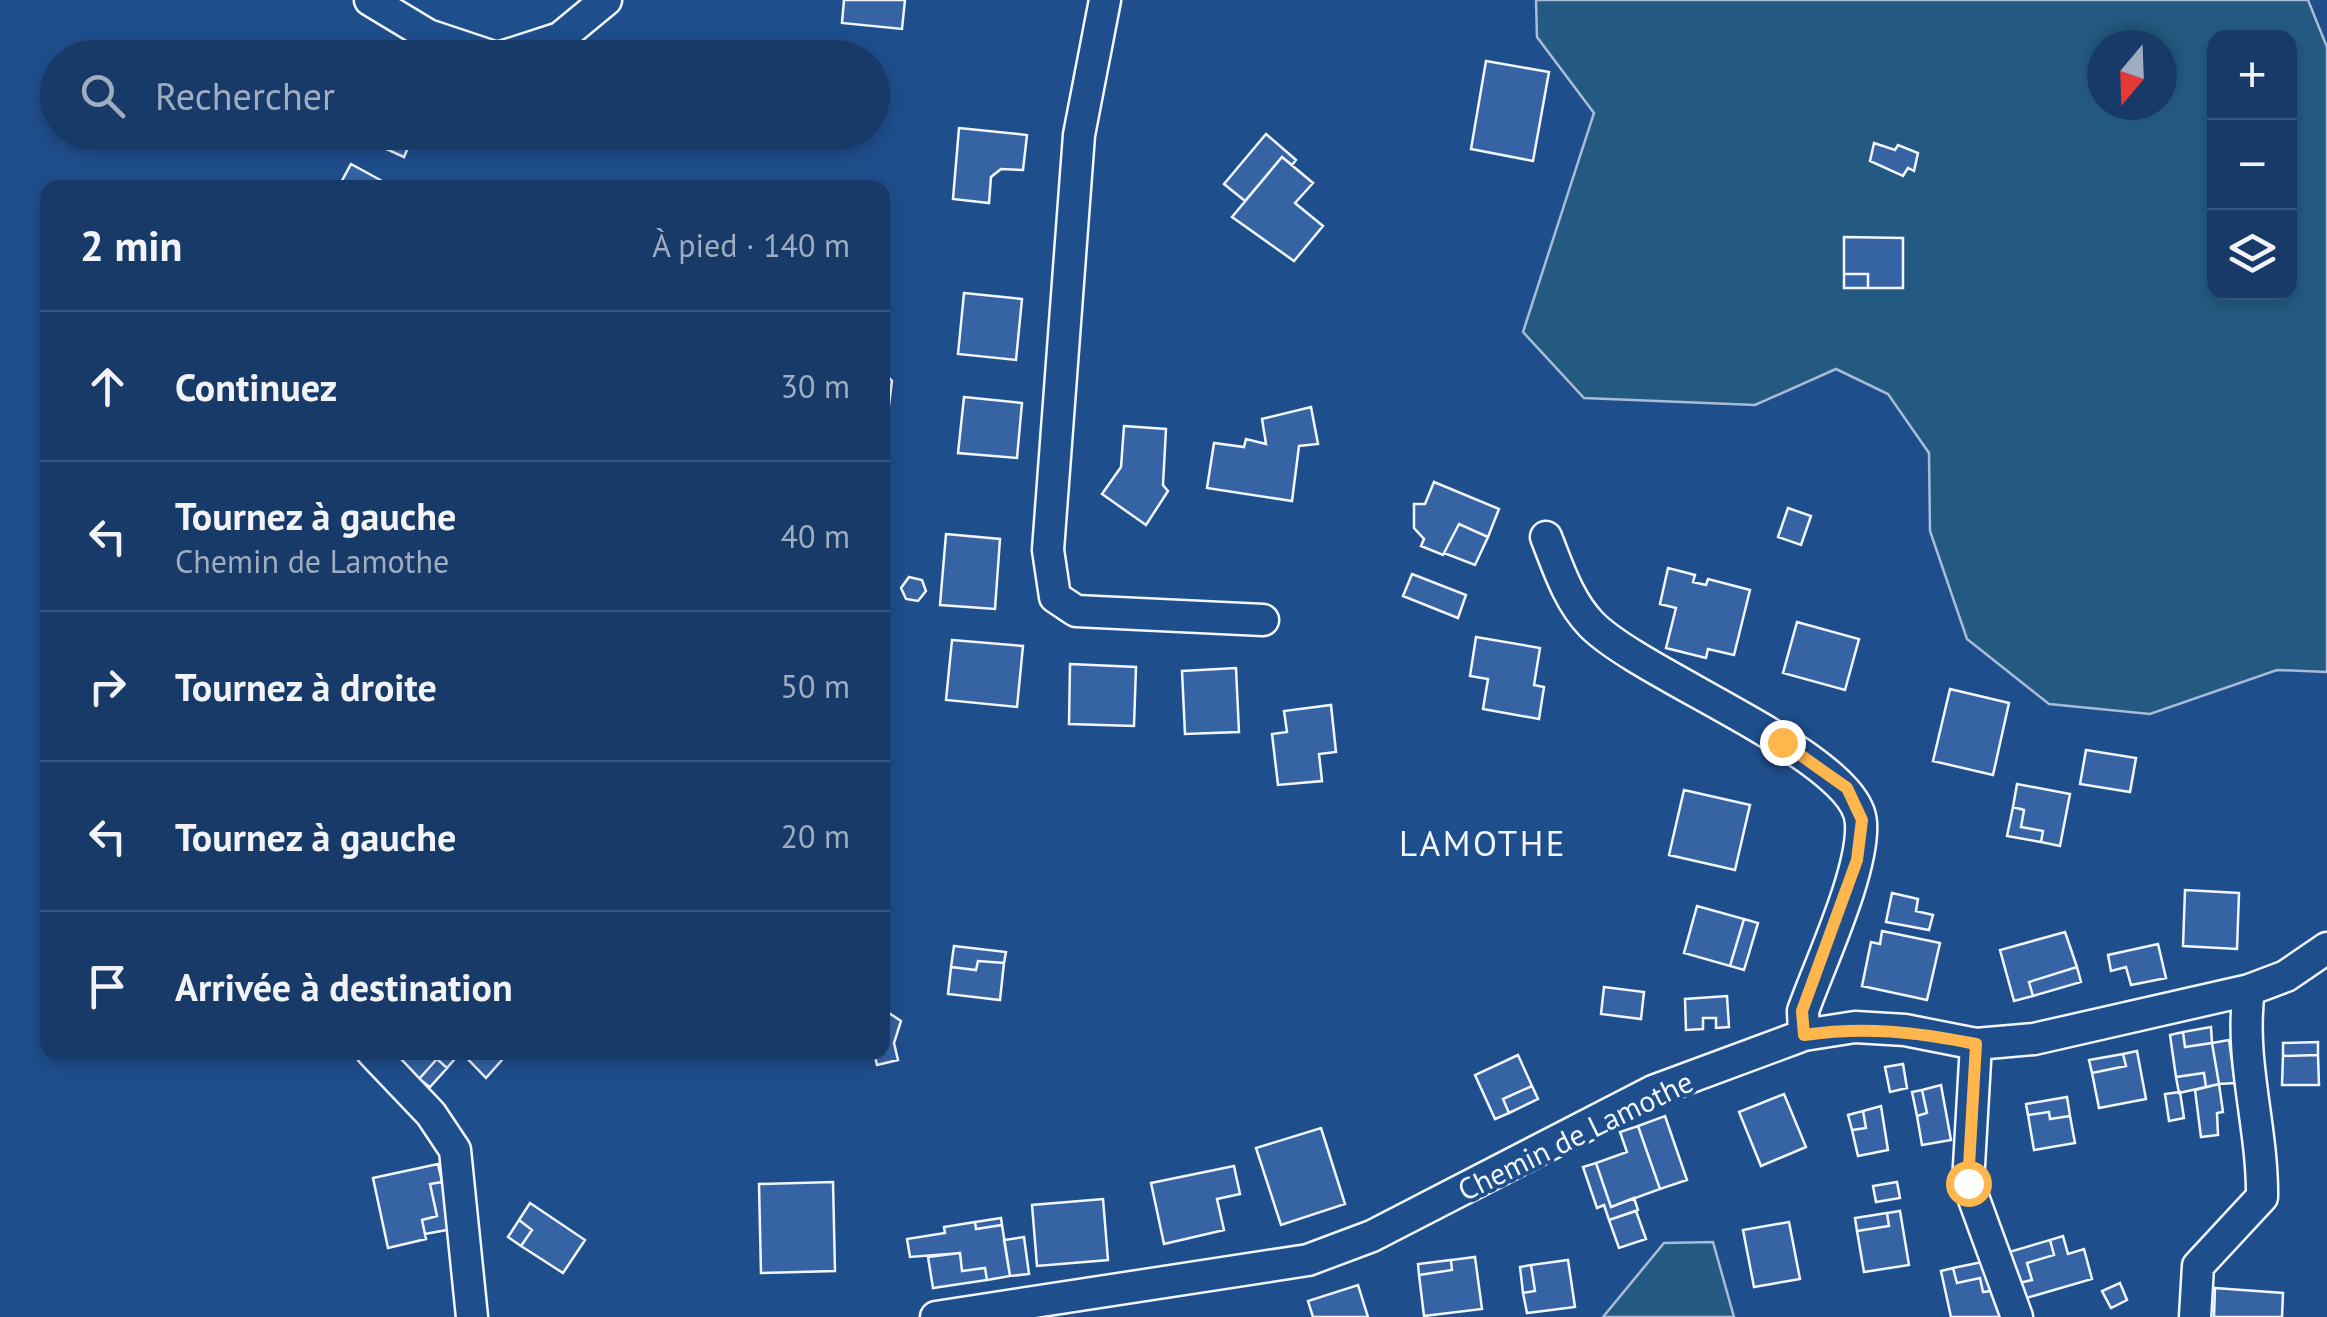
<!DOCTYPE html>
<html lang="fr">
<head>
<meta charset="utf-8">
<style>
  :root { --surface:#173a69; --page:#244571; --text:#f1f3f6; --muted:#9eadc0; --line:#36547d }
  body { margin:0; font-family:"PT Sans",sans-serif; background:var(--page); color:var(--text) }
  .controls { position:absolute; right:30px; top:30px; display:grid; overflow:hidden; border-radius:20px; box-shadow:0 5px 15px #0003 }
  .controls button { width:90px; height:90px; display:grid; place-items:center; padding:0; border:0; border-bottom:2px solid var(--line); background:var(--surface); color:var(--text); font:50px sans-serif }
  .compass { position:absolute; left:2087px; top:30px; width:90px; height:90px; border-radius:50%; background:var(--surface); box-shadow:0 5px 15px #0003; rotate:199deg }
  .stop { position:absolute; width:30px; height:30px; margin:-22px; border:8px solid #ffb74d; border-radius:50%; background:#fff }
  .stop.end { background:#ffb74d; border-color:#fff; box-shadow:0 2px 10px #0008 }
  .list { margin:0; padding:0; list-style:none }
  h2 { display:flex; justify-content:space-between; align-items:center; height:130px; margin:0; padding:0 40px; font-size:42px }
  h2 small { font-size:32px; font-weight:400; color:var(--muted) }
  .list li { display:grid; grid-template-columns:65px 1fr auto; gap:30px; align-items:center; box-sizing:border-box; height:150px; padding:0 40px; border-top:2px solid var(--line) }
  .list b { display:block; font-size:38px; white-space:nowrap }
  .list p { margin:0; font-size:32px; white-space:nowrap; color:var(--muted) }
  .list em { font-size:32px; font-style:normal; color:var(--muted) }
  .icon { flex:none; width:55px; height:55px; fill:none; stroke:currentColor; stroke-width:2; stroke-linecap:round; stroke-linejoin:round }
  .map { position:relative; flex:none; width:2327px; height:1317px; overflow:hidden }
  .search { position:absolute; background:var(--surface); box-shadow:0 5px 15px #0003; left:40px; top:40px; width:850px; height:110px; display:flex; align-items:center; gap:25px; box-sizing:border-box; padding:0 35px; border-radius:55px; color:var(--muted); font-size:38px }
  .panel { position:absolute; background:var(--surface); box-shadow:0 5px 15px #0003; left:40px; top:180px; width:850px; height:880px; border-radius:20px }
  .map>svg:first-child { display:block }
  .green { fill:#245a82; stroke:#a8bbd7; stroke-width:2.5; fill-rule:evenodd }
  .building { fill:#3563a3; stroke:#f2f6ff; stroke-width:2.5 }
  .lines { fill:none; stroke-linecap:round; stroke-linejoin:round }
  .minor-casing { stroke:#f2f6ff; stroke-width:35 }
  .minor { stroke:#1f4e8c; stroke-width:30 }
  .route { stroke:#ffb74d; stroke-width:12 }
  .labels { text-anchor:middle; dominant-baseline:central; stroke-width:8; stroke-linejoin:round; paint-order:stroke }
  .street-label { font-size:30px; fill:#f2f6ff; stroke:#1f4e8c }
  .quarter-label { font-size:35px; letter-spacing:2.5px; fill:#f2f6ff; stroke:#1f4e8c }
</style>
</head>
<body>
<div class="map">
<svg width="2327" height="1317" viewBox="0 0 2327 1317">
  <rect width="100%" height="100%" fill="#1f4e8c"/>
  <path class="green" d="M1536,0h772l19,47v625l-50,-2 -127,44 -101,-10 -82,-65 -37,-108 -1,-78 -41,-59 -52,-25 -81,36 -171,-7 -61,-66 71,-219 -57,-76zM2214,38h76v254h-76zM2102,45h60v60h-60z
    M1713,1242l21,75h-131l61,-74z"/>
  <path class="building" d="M844,0h61l-3,29 -60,-6z
    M1486,61l63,11 -16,89 -62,-12z
    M959,128l68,7 -4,35 -22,-1 -10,8 -2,26 -36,-4z
    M394,132l18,6 -8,19 -18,-8z
    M680,132h29l-18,14z
    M1266,134l30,26 -4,5 -10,-8 -37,44 -21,-17z
    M1874,143l21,7 3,-5 20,8 -4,18 -6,-3 -5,8 -33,-15z
    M1282,157l31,26 -18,20 28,23 -29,35 -62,-44z
    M351,164l44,24h-57z
    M1844,237l59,1v50h-35v-14h-24z
    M1844,274h24v14h-24z
    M964,293l58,6 -6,61 -58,-6z
    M882,370l10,11 -10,81z
    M964,397l58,6 -5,55 -59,-5z
    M1311,407l7,37 -19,2 -7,55 -85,-13 7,-45 30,4 2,-8 20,5 -4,-25z
    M1124,426l42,3 -3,56 5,6 -22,34 -44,-31 19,-27z
    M1434,482l65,27 -11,28 -29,-13 -16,31 -22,-9 3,-7 -10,-11v-24h11z
    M1788,508l23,8 -10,29 -23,-8z
    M1459,524l29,13 -13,28 -31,-12z
    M946,534l54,5 -5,70 -55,-4z
    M1668,568l27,7 -2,7 13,3 2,-6 42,11 -16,65 -26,-6 -2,9 -40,-10 10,-40 -16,-4z
    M1412,574l54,21 -8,23 -55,-22z
    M909,577l13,3 4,11 -8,10 -12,-2 -5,-11z
    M1797,622l62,17 -14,51 -62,-17z
    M1476,637l64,11 -6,37 10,2 -5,32 -56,-10 5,-30 -18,-3z
    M952,640l71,6 -6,61 -71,-7z
    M1070,664l66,3 -2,59 -65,-2z
    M1236,668l3,64 -54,2 -3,-63z
    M1950,689l59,14 -16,72 -60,-14z
    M1331,705l5,47 -17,2 3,27 -44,4 -6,-51 15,-2 -3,-21z
    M2086,750l50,8 -6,34 -50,-8z
    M2017,784l53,10 -10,52 -19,-4 2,-11 -22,-4 3,-17 -11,-3z
    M1684,790l66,15 -15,65 -66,-15z
    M2013,807l11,3 -3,17 22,4 -2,11 -34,-6z
    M2185,890l54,3 -2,56 -54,-3z
    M1892,893l26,6 -2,12 17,4 -4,15 -43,-8z
    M1697,906l47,13 -14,47 -46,-13z
    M1744,919l14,4 -14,47 -14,-4z
    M1882,931l58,12 -13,57 -65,-14 9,-44 9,2z
    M2065,932l12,35 -48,15 4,14 -19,5 -14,-51z
    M2158,944l8,34 -35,7 -5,-18 -15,4 -3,-16z
    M954,946l52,6 -2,11 -26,-2 -2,9 -25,-3z
    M978,961l26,2 -4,37 -52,-6 3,-27 25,3z
    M2077,967l4,15 -48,14 -4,-14z
    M1604,987l40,5 -3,27 -40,-5z
    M1727,996l2,31 -13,1v-10h-13v11l-17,1 -1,-31z
    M886,1011l15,10 -7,22 4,17 -21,5 -3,-13h8z
    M2211,1027l1,16 -27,4 -2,-15z
    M2183,1032l2,15 27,-4 7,41 -13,3 -2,-14 -28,4 -6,-42z
    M2229,1040l6,43 -16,1 -7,-41z
    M2318,1042v13l-35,1v-13z
    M2137,1051l9,48 -47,9 -7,-35 34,-7 -3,-12z
    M390,1052h67l2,2 -12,14 -10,-9 -18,20z
    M461,1052h48l-23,26z
    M2123,1054l3,12 -34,7 -3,-13z
    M1518,1055l14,31 -29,13 6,14 -14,6 -20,-44z
    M2318,1055l1,30h-37l1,-29z
    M437,1059l10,9 -17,19 -11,-8z
    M1903,1064l4,24 -17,4 -5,-25z
    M2204,1073l2,14 -27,6 -3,-16z
    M2219,1084l4,28 -6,1 1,22 -17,2 -6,-47z
    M1941,1085l10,55 -29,5 -5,-29 10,-3 -5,-23z
    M1532,1086l6,13 -29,14 -6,-14z
    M1922,1090l5,23 -10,3 -5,-24z
    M2180,1092l4,26 -15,3 -4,-27z
    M1784,1094l22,53 -45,19 -22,-54z
    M2067,1097l3,19 -20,3 -1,-7 -21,3 -2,-11z
    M1881,1106l7,44 -30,6 -6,-26 14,-2 -3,-17z
    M1863,1111l3,17 -14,2 -4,-15z
    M2049,1112l1,7 20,-3 5,27 -41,7 -6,-35z
    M1665,1116l22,64 -27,9 -22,-63z
    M1638,1126l22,63 -49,18 -15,-44 31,-11 -7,-20z
    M1321,1128l24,76 -64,21 -25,-77z
    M1596,1163l15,44 23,-9 4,12 -29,10 -5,-15 -7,3 -14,-41z
    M438,1164l4,18 -12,2 7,32 -15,4 4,19 -38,9 -15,-70z
    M1234,1166l6,28 -23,5 7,31 -60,14 -13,-61z
    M442,1182l10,47 -27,5 -3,-14 15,-4 -7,-32z
    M833,1182l2,89 -74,2 -2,-89z
    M1897,1182l3,16 -24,4 -3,-16z
    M1103,1199l5,61 -71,6 -5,-61z
    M530,1203l55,37 -22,33 -42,-27 11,-16 -13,-10z
    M1636,1211l10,28 -27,9 -10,-28z
    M1900,1211l9,54 -45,7 -7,-41 32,-5 -2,-13z
    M1887,1213l2,13 -32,5 -2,-13z
    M1001,1218l1,7 -26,4 -1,-7z
    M519,1220l13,10 -11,16 -13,-9z
    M975,1222l1,7 26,-4 8,51 -23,4 -2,-12 -23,3 -2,-18 -50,4 -3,-18 38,-6 -1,-6z
    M1789,1222l11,57 -46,8 -11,-57z
    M2063,1236l5,18 16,-5 8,30 -69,20 -4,-16 13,-3 -5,-17 27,-8 -4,-15z
    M1024,1237l5,37 -19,2 -6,-36z
    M2050,1240l4,15 -27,8 5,17 -13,3 -10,-31z
    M960,1253l2,18 23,-3 2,12 -54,8 -5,-31z
    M1475,1257l7,52 -58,7 -5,-41 33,-5 -1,-10z
    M1451,1260l1,10 -33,5 -1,-11z
    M1568,1260l7,47 -48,6 -4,-20 12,-2 -4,-26z
    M1992,1260l7,30 -16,2 -3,-14 -23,5 -4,-15z
    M1531,1265l4,26 -12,2 -3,-26z
    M1953,1268l4,15 23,-5 3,14 16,-2 6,27h-54l-10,-46z
    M2120,1283l7,17 -16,8 -9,-17z
    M1358,1285l10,32h-55l-5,-16z
    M2215,1288l68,5 -1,24h-68z"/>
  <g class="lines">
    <defs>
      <path id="minor" d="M370,0l58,35 69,23
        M1105,0l-26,135 -31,415 7,47 21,14 187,9
        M498,58l62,-20 46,-38
        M1546,537c12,30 22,63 45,87 50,52 267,133 270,199 3,48 -41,140 -58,188l1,24
        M1976,1044l-8,139 49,134
        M372,1052l59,62 24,36 17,167
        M936,1317l372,-57 64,-24 281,-145 151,-56 51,-8 50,3 71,14 58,-5 215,-49 37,-14 41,-28
        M2195,1317l3,-51 64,-69c1,-69 -23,-138 -13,-207"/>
    </defs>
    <use href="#minor" class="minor-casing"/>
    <use href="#minor" class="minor"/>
  </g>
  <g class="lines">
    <path class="route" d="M1782,742l65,46 15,32 -5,40 -55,151 2,24c61,-9 112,-3 172,9l-8,139"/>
  </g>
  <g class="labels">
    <g class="street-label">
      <text transform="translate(1575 1135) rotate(-26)">Chemin de Lamothe</text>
    </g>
    <g class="quarter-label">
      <text x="1483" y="843">LAMOTHE</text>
    </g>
  </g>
</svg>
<div class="controls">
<button>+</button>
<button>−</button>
<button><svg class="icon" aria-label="layers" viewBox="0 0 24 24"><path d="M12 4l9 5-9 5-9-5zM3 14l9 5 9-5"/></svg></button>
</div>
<svg class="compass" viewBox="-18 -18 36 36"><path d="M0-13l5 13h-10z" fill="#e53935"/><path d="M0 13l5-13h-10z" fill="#9eadc0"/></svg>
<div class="stop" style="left:1968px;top:1183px"></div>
<div class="stop end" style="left:1782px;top:742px"></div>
<div class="search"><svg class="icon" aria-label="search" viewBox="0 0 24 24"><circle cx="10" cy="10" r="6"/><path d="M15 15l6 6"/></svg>Rechercher</div>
<section class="panel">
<h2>2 min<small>À pied · 140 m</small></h2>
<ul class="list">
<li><svg class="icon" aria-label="ahead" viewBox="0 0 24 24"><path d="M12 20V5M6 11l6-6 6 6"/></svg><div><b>Continuez</b></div><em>30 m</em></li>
<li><svg class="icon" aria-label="left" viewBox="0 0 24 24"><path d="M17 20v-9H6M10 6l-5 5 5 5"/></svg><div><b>Tournez à gauche</b><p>Chemin de Lamothe</p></div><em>40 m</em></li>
<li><svg class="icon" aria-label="right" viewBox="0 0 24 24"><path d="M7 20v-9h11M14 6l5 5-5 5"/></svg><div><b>Tournez à droite</b></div><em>50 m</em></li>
<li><svg class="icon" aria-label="left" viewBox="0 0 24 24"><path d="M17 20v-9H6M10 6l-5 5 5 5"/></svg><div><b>Tournez à gauche</b></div><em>20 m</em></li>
<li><svg class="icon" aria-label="arrive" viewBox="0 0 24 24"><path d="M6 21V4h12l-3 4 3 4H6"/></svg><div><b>Arrivée à destination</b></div></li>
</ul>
</section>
</div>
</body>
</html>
